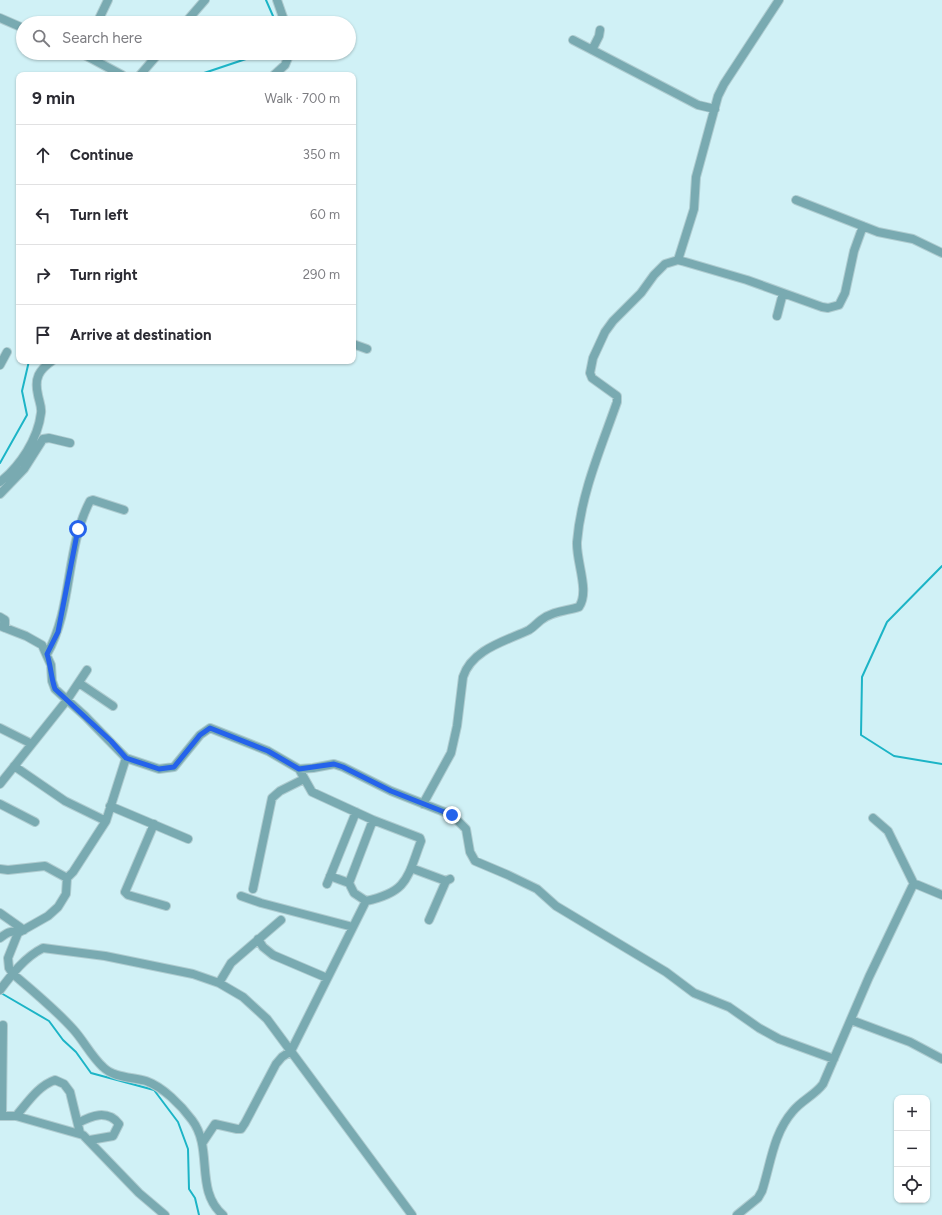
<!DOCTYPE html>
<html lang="en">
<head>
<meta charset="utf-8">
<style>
  :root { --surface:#fff; --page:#f7f7f7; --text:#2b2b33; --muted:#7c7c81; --line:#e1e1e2 }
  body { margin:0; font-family:Figtree,sans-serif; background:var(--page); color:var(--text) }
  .controls { position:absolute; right:12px; bottom:12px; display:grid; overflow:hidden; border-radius:8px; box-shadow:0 1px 3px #0004 }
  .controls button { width:36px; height:36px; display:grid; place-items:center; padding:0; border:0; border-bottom:1px solid var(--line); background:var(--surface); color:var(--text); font:20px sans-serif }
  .stop { position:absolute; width:12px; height:12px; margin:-9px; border:3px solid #2563eb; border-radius:50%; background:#fff }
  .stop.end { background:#2563eb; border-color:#fff; box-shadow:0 1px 4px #0008 }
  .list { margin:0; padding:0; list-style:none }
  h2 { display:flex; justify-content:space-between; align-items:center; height:52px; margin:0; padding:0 16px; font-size:17px }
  h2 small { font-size:13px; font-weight:400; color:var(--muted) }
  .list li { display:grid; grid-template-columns:26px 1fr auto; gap:12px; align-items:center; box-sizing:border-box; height:60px; padding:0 16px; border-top:1px solid var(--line) }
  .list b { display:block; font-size:15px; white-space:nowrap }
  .list em { font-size:13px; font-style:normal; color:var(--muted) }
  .icon { flex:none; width:22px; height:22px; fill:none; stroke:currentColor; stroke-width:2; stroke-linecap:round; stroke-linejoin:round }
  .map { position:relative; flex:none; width:942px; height:1215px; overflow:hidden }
  .search { position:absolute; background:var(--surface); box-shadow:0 1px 3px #0004; left:16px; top:16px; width:340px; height:44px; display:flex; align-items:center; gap:10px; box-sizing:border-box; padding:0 14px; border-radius:22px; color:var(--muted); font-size:15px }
  .panel { position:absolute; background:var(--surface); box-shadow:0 1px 3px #0004; left:16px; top:72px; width:340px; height:292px; border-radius:8px }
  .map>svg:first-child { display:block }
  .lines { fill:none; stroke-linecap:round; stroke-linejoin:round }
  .stream { stroke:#1cb4c6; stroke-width:2 }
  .minor-casing { stroke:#afccd0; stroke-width:10 }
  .minor { stroke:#79aab1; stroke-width:8 }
  .route { stroke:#2563eb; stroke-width:5 }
</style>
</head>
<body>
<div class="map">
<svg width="942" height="1215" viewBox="0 0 942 1215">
  <rect width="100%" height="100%" fill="#d0f1f6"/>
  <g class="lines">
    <path class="stream" d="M266,0l7,16 -3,7
      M198,75l60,-20v-2
      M0,463l27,-48 -5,-24 7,-30
      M942,566l-55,56 -25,55 -1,58 33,21 48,8
      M1,993l48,28 14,19 13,12 15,21 63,17 24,32 10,27 1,40 6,9 4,17"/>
    <defs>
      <path id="minor" d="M277,0l8,23
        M0,18l23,10
        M97,23l11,-23
        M185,23l20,-23
        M573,40l125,65 17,4
        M592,50l7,-14 1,-6
        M81,53l41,22
        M140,75l19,-22
        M274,75l11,-10 5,-12
        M796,200l82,32 35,7 29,14
        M678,260l16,-51 2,-32 22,-81 6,-12 55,-84
        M777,316l6,-23
        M353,344l14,5
        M0,365l7,-13
        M0,482c20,-16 38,-43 41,-69 1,-6 -2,-12 -3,-18 -4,-17 1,-25 14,-34
        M0,494l24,-25 19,-30 6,-1 21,5
        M0,617l5,3v8
        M0,626l26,10 16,9 9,20 1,16 3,8 30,27 41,42 -20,63 -33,51 -6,6 -1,16 -8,13 -10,9 -30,17 -10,25 1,10 4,6c20,17 42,35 60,55 11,12 18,27 30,38 11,11 29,10 43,14 17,6 35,24 46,39 22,29 2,70 31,95
        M47,654c26,-46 18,-105 43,-153l3,-1 31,10
        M79,683l34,23
        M0,728l32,16
        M126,758l33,11 15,-2 26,-32 10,-7 58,23 31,18 14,-1 21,-4 9,3 48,24 61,24 14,14 4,23 5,9 33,14 29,14 19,17 110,66 28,21 35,14 30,21 20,11 55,20
        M14,766l51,35 41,20
        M299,769l13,23 61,28 47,18 1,3c-14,37 -13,51 -55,60l-12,-8 -5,-10 24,-63
        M0,784l67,-84 20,-30
        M0,804l35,18
        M423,804l28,-51 6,-27 6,-49c9,-28 43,-36 66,-47 5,-3 8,-7 12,-10 12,-9 25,-9 38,-13 11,-16 -3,-45 -2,-65 4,-49 24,-94 40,-140v-6l-25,-18 -2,-5 3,-15 12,-26 8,-11 28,-28 13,-18 11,-11 13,-4 4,1 65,19 75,27 6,1 11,-3 6,-12 9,-42 9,-25
        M110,806l78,33
        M873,818l15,13 26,53
        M154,824l-29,68 3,3 38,11
        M411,868l35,13 4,-2
        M0,869l8,1 37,-4 22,12
        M330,876l19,7
        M327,884l29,-72
        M253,889l19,-91 8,-7 24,-12
        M241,896l20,7 92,24
        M0,913l24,17
        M429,920l17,-39
        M0,938c7,-5 10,-8 18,-5
        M258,939l5,8 10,8 54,23
        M219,983l12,-20 50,-43
        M0,990c12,-16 25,-33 43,-42l62,8 88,18 26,9 24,14 24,22 145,196
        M851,1020l59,22 32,17
        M0,1116h16l67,19 56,58 26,22
        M2,1116l1,-91
        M16,1116c12,-14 22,-30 39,-36l9,4 6,8 10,41
        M78,1123c13,-7 29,-14 41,1l-6,12 -23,4
        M203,1142l12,-18 22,5h4l4,-6 31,-59 6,-7 9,-6 75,-150
        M737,1215l21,-17 4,-7c9,-28 11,-57 31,-80 9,-11 22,-16 30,-27l46,-107 43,-90 2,-3 4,1 24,10"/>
    </defs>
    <use href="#minor" class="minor-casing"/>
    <use href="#minor" class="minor"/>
  </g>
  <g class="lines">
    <path class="route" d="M78,529l-20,103 -11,22c4,12 4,24 8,35l56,52 15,17 33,11 15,-2 26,-32 10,-7 58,23 31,18 35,-5 9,3 48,24 61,24"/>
  </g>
</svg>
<div class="controls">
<button>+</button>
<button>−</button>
<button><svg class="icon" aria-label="locate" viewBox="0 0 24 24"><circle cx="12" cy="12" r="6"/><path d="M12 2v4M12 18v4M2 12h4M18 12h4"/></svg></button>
</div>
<div class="stop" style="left:78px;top:529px"></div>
<div class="stop end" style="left:452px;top:815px"></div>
<div class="search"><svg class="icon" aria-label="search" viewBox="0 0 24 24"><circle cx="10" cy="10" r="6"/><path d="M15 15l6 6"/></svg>Search here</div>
<section class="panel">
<h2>9 min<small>Walk · 700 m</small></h2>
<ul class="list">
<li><svg class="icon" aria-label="ahead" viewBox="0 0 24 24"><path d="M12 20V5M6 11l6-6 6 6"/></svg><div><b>Continue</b></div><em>350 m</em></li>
<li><svg class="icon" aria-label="left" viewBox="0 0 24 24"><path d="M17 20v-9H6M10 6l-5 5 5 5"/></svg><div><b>Turn left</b></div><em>60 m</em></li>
<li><svg class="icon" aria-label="right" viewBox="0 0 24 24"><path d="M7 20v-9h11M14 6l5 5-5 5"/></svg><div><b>Turn right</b></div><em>290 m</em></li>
<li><svg class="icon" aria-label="arrive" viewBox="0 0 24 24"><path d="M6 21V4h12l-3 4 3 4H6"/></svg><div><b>Arrive at destination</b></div></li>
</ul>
</section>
</div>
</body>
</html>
